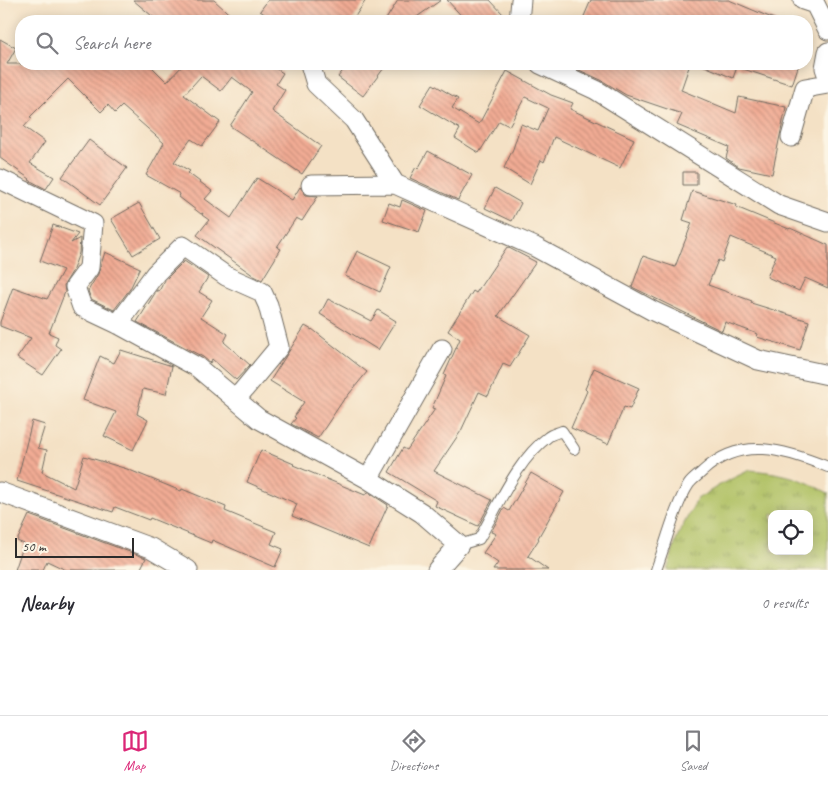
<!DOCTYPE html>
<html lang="en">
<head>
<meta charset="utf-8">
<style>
  :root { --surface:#fff; --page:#f7f7f7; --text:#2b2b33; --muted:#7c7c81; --line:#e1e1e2; --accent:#db2777 }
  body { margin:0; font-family:Caveat,sans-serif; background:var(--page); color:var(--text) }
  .controls { position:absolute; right:15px; bottom:15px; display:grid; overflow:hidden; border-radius:10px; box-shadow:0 2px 12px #0003 }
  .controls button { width:45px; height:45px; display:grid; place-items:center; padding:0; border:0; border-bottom:1px solid var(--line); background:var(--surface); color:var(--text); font:25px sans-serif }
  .scale { position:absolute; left:15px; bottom:12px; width:119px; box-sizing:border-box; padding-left:5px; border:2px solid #2b2b2b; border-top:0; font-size:14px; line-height:18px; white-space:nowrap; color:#2b2b2b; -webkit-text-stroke:4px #fcf5e5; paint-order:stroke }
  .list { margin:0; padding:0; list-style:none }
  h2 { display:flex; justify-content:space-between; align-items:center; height:65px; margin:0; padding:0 20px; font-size:21px }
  h2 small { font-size:16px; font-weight:400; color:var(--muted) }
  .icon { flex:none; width:28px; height:28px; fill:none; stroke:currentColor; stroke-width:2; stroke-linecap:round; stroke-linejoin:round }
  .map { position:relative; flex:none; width:828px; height:570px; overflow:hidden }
  .search { position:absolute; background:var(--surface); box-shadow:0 2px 12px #0003; left:15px; right:15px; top:15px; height:55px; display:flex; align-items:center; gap:12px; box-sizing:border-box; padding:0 18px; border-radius:20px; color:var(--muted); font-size:19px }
  .sheet { height:145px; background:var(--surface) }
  nav { display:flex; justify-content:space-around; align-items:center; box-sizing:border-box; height:70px; border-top:1px solid var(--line); background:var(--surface); font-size:14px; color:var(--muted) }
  nav a { display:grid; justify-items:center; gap:2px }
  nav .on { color:var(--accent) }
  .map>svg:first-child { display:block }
  .grass { fill:url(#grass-tufts); stroke:#6e7648; fill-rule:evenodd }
  .building { fill:url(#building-back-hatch) }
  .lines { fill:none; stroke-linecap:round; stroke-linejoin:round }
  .lane-casing { stroke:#716b61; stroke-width:12 }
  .street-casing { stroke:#716b61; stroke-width:21 }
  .lane { stroke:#fff; stroke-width:10 }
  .street { stroke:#fff; stroke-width:19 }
</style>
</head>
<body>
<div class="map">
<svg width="828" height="570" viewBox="0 0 828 570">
  <defs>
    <pattern id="grass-tufts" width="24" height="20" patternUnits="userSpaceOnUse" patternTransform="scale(1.25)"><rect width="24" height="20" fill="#b0c165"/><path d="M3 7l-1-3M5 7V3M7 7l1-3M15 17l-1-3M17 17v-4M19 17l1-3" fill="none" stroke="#8f9d53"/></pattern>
    <pattern id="building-back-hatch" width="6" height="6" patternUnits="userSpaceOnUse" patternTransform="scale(1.25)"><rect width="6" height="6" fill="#f2ac94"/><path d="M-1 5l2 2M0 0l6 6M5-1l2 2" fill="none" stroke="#c48c79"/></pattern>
  </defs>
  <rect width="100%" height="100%" fill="#fcf5e5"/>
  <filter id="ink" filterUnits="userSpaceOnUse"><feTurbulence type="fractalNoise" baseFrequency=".02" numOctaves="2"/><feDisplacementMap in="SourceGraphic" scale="10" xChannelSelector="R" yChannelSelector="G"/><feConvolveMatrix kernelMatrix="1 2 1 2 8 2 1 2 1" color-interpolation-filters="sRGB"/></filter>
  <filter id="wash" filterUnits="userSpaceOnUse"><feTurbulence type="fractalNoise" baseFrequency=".0096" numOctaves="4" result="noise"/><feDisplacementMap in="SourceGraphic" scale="20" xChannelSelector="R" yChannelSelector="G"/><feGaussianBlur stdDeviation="1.12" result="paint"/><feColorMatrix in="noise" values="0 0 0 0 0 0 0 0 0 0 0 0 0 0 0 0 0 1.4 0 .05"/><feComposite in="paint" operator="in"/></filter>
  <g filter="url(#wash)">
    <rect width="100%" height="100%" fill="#f4e1c5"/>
    <path class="grass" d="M750,470c32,3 50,7 78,23v77h-161l11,-35 19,-36 26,-16zM772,514h37v37h-37z"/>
    <g id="blocks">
      <path class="building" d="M133,0h81l23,21h-79z
        M268,0h98l-14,21h-77l-15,-10z
        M398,0h43l-30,21h-26z
        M447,0h43l13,14 -8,7h-29z
        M591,0h138l50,21h-197z
        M0,39l16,9 -9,16h142l18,18 17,-18h84l15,9 -7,11 9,6 -13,21 49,35 -19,28 -72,-48 22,-34 -20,-15 -11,14 -20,-15 -17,19 36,27 -18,24 -11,-7 -17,23 16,9 -2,2 24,18 -7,8 26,19 26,-40 35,22 8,-13 6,8 12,1 -16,25 -6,-3 -19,29 4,2 -19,31 -8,-4 -57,-41 12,-15 -7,-5 1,-2 -2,1 -22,-17 1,-3 -34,-19 18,-32 -42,-37 -7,7 -7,-8 -7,7 -33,-33 -38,38 2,1 -8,9 21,15 -15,21 24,14 -8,12 -17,-9 1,-1 -30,-21z
        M348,64h39l-24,32 -25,-19z
        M566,64h124l-9,26 55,23 3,-16 47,10 -14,67 -33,-7 -13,-9 3,-11 -52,-22 5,-11 -56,-19 -25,-15z
        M700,64h99l-7,21 -55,-18 -4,11z
        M507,71l44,24 22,8 -3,6 64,30 -14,29 -66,-31 -10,25 -3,-2 -11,24 -26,-16 9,-19 8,-25 17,7 10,-23 -23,-11 -16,29 -10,-5 -20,32 -24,-15 5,-9 -40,-24 13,-21 25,15 -6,9 27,16z
        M89,140l38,28 -27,37 -38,-28z
        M428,151l44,24 -14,25 -48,-22 6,-11 2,2z
        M683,172h14v13h-14z
        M495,188l26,15 -9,18 -27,-13z
        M692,191l45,14 -1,2 53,22 1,-1 38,17v43l-23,-10 -6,13 -32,-14 9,-21 -45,-19 -9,25 -4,-2 -10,25 44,16 -1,2 58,18 -9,29 -43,-13 1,-3 -33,-12 -3,9 -90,-44 11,-31 32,11 17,-44 -9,-3z
        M402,200l25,11 -8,21 -36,-12 6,-17 11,4z
        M139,203l21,36 -27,16 -22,-36z
        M53,225l25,9 -7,9 9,-5 -1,15 -7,19 -8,13 1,7 -16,41 9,4 -3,8 6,4 -18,26 -26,-17 14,-20 -31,-12v-4l13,-35 34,12 16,-29 -23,-9z
        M507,247l29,15 -38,54 32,19 -20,32 -7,-3 -15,32 -9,-4 -18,39 -27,40 58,29 -14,26 -43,-20 2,-5 -48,-29 14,-24 4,2 28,-41 -3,-1 14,-32 -2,-1 16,-36 -12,-8 25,-40 3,2z
        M357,251l34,16 -11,25 -35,-16z
        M105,252l35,16 -10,21 -16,21 -23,-11 -3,-8 10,-17z
        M184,261l24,16 -9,15 13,8 -11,17 27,17 -4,8 26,23 -14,15 -24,-21 -2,4 -7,-6 -66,-35 20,-32 2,1 6,-11z
        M328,299l43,22 7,-11 18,11 -18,29 -58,-36z
        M305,326l7,4v-1l55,43 -22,27h-1l-26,39 -27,-14 5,-6 -2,-1 10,-15 -34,-21z
        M121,350l51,16 -6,28 -23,-5 -6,25 11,6 -15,30 -29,-14 12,-24 -33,-12 17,-44 14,7z
        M594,368l45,20 -9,21 -6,-2 -16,37 -37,-16 16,-37 -2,-2z
        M32,421l13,4 -7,23 9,2 -5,22 32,16 10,-32 43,13 54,22 1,-2 44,18 -1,4 51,21 -5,12 12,5 -8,18 -63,-27 -1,3 -61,-25 -1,2 -34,-13 -2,5 -96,-31z
        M261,450l33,14 -1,1 72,30 1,-3 5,2 17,11 -19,43 -77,-32 5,-12 -50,-22z
        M531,473l33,19 -26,46 1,1 -11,17 20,14h-55l5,-7 -15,-10 13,-19 -5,-2 13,-24 5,3z
        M29,515l117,43 -6,12h-74l-19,-9 -4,9h-28l9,-26 -7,-3z"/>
    </g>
  </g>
  <g filter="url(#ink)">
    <use href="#blocks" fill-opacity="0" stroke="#716b61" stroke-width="1"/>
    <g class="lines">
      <defs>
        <path id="lane" d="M459,545l20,-6c19,-33 38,-79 69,-102 3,-3 9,-4 14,-6l12,18
          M656,570c9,-24 19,-65 33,-86 4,-5 10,-9 14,-13 38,-36 83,-21 125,-4"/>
        <path id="street" d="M803,0l12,4 13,26
          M519,21l2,-21
          M828,52l-3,16 3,9
          M310,64l6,20 38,36 41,64
          M540,64l56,26 183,115 49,17
          M791,137l14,-49 23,-4
          M0,179l93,45 -4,44 -14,19 7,20 36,17 79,43 62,52 109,60 54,34 37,32 -22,25
          M311,185l84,-1 140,63 118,64 105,49 70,15
          M118,324l37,-50 28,-28 43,30 36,16 6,13 11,42 -43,52
          M368,479l74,-130
          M0,492l151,56 37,22"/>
      </defs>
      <use href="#lane" class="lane-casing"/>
      <use href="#street" class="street-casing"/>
      <use href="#lane" class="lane"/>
      <use href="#street" class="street"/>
    </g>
  </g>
</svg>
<div class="controls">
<button><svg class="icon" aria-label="locate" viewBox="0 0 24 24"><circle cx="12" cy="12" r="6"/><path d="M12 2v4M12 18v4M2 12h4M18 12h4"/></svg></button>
</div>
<div class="scale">50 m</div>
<div class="search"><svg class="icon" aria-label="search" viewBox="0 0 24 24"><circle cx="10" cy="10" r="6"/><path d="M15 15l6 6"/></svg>Search here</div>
</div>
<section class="sheet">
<h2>Nearby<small>0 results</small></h2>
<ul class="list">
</ul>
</section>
<nav>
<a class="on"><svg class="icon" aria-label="map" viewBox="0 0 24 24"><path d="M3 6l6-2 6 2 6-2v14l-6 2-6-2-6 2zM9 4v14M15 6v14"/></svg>Map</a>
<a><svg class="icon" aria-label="directions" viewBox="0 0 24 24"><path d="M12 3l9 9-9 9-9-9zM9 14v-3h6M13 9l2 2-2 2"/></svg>Directions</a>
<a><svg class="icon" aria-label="saved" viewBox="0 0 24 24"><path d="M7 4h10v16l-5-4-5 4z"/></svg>Saved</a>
</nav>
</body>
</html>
